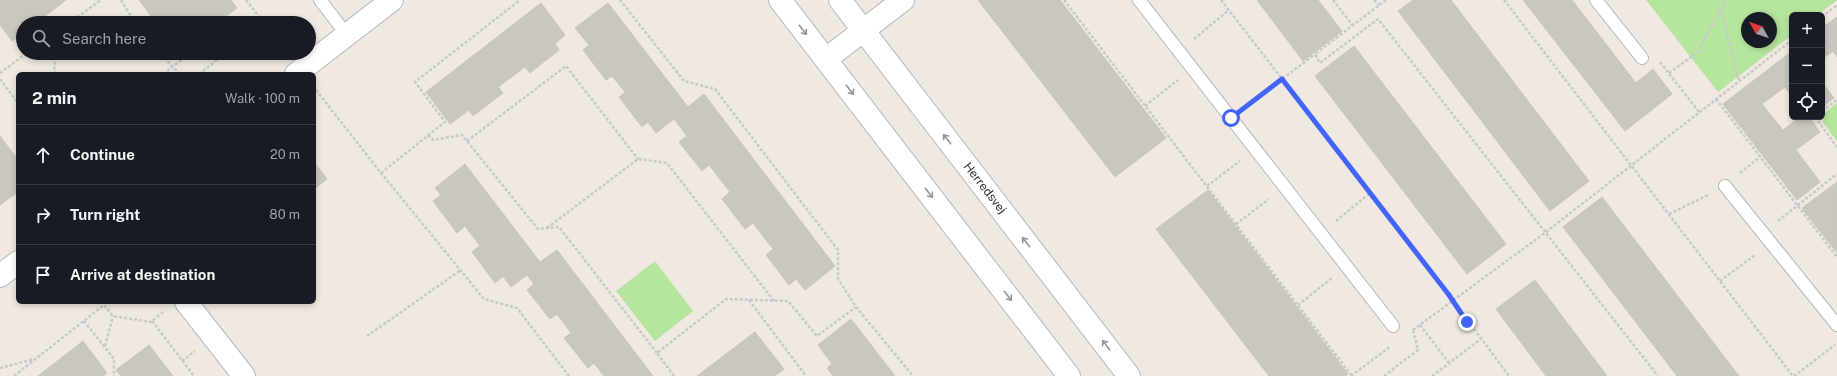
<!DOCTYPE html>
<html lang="en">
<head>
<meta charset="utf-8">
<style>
  :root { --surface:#171b24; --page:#20242c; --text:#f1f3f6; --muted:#9ea1a6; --line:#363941 }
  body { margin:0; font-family:"Public Sans",sans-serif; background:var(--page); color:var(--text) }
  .controls { position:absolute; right:12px; top:12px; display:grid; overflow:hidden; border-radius:6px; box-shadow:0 2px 6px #0003 }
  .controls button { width:36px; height:36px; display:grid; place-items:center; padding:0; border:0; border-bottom:1px solid var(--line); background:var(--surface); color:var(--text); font:20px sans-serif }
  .compass { position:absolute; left:1741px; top:12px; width:36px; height:36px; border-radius:50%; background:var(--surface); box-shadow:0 2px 6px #0003; rotate:310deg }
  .stop { position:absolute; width:12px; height:12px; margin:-9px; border:3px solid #4264fb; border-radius:50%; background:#fff }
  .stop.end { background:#4264fb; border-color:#fff; box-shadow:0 1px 4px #0008 }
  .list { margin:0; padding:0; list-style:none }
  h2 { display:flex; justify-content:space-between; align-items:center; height:52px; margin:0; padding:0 16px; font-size:17px }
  h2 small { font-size:13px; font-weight:400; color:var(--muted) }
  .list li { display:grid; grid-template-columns:26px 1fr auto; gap:12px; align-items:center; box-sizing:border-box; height:60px; padding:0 16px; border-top:1px solid var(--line) }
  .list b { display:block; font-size:15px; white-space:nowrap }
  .list em { font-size:13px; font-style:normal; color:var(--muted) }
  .icon { flex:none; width:22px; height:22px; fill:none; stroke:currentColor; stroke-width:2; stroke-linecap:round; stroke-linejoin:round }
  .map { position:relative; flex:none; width:1837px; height:376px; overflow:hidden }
  .search { position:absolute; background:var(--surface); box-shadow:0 2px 6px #0003; left:16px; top:16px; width:300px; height:44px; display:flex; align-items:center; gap:10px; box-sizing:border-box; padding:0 14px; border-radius:22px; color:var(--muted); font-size:15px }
  .panel { position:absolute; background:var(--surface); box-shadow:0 2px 6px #0003; left:16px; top:72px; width:300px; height:232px; border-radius:6px }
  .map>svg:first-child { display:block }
  .green { fill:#b6e59e; fill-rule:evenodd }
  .building { fill:#cbc7bf; stroke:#cbc5ba }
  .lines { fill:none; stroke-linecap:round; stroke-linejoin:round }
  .lane-casing { stroke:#b4b7c1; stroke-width:14 }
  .street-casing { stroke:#b4b7c1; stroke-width:24 }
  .secondary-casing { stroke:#b4b7c1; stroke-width:24 }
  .path { stroke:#c9c9c9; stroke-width:2.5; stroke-dasharray:3 2; stroke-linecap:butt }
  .lane { stroke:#fff; stroke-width:12 }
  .street { stroke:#fff; stroke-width:22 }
  .secondary { stroke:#fff; stroke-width:22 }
  .oneway { stroke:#969696 }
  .route { stroke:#4264fb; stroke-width:5 }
  .labels { text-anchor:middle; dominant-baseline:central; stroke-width:3; stroke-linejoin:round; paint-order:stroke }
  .street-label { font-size:12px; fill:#2e2e2e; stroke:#fff }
</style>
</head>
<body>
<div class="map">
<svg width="1837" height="376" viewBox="0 0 1837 376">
  <rect width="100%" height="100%" fill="#efe9e1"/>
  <path class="green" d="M1646,0h191l-19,15h-26v20l-74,57zM1747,18h24v24h-24z
    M1837,103v38l-14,-18v-9z
    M655,261l38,50 -38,30 -39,-50z"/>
  <path class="building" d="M0,0h66l-30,23h-13v10l-11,8 -12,-16z
    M139,0h92l6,8 -20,15h-61z
    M978,0h82l106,138 -51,39z
    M1257,0h61l24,31 -39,30z
    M1413,0h38l138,181 -39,30 -152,-200z
    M1523,0h49l64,83 17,-14 19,25 -47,37z
    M541,3l24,32 -10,9 4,6 -29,23 -5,-6 -27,20 5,6 -30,23 -4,-6 -19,14 -24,-32z
    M608,3l80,104 16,-13 131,172 -30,24 -9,-11 -7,6 -23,-30 7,-6 -20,-26 -8,6 -23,-30 8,-7 -21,-27 -7,6 -23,-29 8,-6 -13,-17 -18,14 -8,-11 -6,5 -23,-30 6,-5 -13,-16 -6,4 -23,-30 6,-5 -14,-17z
    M1837,17v40l-4,-6 -11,8v-31z
    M1354,46l152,198 -39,30 -152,-198z
    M1792,51v45l-7,-9 -23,17 21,26 17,-13h9l11,15 -24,18 24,32 -23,18 -74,-96z
    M1822,82l12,16 -12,9z
    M0,136l18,24v32l-18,13z
    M314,162l13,17 -13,10z
    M465,164l75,98 17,-12 96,126h-49l-10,-13 -6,5 -24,-30 7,-5 -14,-19 -7,5 -23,-29 7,-6 -7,-9 -16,12 -8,-11 -8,7 -23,-31 8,-6 -15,-20 -8,7 -24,-32 8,-6 -6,-7z
    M1837,182v71l-35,-45z
    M1208,190l140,184 -3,2h-76l-113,-147z
    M1602,197l137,179h-62l-114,-149z
    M1535,280l72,96h-61l-50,-67z
    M851,319l44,57h-62l-6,-8 5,-4 -14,-19z
    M755,332l29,37 -9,7h-78z
    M83,341l24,32 -4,3h-65z
    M149,345l24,31h-52l-5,-6z"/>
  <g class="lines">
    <defs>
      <path id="lane" d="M320,0l27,35
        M1139,0l254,326
        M1596,0l46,58
        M1725,186l112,139"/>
      <path id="street" d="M826,59l77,-59
        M296,74l96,-74
        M0,276l18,-14
        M186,302l58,74"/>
      <path id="secondary" d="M780,0l289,376
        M840,0l289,376"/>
    </defs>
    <use href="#lane" class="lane-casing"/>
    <use href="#street" class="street-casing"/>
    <use href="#secondary" class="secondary-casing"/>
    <path class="path" d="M121,0l10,16 8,7
      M246,0l18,23
      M620,0l64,81 31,8 123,161v29l18,28 57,69
      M1064,0l288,376
      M1221,0l228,295 60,81
      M1333,0l20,26
      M1374,0l5,5
      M1386,0l-71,54 5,9 58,-44 280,357
      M1504,0l289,376
      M1726,0l-5,10 18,71
      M1822,17l15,-12
      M69,23l32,-23
      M1194,39l35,-29
      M162,53l3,6 15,15
      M1660,62l39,50
      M0,73l27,-20
      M1669,73l29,-21 22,-42
      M56,74l-2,-3 2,-18
      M163,74l28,-21
      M199,74l27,-21
      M0,79l18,24
      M316,90l65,83 103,126 33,9 52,68
      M1716,99l121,158
      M1145,106l33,-26
      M1247,106l68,-52
      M1822,111l15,-11
      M1815,117l22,30
      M428,135l5,5 29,-5 76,94 21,-2 98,126
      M467,141l99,-75 72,93
      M381,173l64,-51 -30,-40 105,-82
      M1740,173l20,-16
      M1207,186l33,-25
      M1669,214l39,-19
      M1336,221l34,-28
      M1778,221l59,-47
      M1236,224l33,-25
      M547,228l91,-69 29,4 107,138
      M1720,281l35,-26
      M749,300l57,76
      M1298,305l34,-27
      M84,321l30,38v17
      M152,321l42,55
      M1420,325l29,38
      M1413,330l133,-98 246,-192
      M367,336l94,-66
      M105,346l8,-30
      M182,361l13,-10
      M0,368l34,-9
      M14,376l90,-71 9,11 38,6 13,-11
      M674,376l-17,-23 69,-54 62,2 29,35 39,-29
      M1351,376l40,-30
      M1384,376l34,-26 -5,-20
      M1432,376l49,-37
      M1794,376l41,-31"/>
    <use href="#lane" class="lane"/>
    <use href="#street" class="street"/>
    <use href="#secondary" class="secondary"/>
  </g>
  <defs><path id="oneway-shaft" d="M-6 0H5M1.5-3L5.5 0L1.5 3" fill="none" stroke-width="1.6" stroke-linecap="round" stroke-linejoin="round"/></defs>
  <g class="oneway">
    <use href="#oneway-shaft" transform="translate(803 30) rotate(52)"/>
    <use href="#oneway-shaft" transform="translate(850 90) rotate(52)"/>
    <use href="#oneway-shaft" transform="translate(947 139) rotate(-128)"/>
    <use href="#oneway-shaft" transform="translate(929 193) rotate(52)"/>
    <use href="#oneway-shaft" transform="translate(1026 242) rotate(-128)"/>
    <use href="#oneway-shaft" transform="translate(1008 296) rotate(52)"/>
    <use href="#oneway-shaft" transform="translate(1106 345) rotate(-128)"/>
  </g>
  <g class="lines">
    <path class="route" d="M1231,118l51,-39 167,216 18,27"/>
  </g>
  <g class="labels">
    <g class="street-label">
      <text transform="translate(985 188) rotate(52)">Herredsvej</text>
    </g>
  </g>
</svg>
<div class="controls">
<button>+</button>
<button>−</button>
<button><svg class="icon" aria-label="locate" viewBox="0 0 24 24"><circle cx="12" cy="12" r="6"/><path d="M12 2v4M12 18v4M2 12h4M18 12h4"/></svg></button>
</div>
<svg class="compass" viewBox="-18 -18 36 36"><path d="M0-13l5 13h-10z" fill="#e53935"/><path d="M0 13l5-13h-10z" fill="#9ea1a6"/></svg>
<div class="stop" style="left:1231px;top:118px"></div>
<div class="stop end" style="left:1467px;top:322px"></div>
<div class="search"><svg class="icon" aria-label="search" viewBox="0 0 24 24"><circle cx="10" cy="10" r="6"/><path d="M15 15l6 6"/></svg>Search here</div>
<section class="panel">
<h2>2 min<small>Walk · 100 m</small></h2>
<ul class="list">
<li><svg class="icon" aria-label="ahead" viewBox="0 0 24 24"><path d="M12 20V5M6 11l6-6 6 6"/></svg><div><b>Continue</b></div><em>20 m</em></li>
<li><svg class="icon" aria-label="right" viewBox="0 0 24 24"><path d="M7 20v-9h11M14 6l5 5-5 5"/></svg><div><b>Turn right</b></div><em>80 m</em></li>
<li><svg class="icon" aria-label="arrive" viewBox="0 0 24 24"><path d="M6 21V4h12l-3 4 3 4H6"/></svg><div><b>Arrive at destination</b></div></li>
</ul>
</section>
</div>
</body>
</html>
